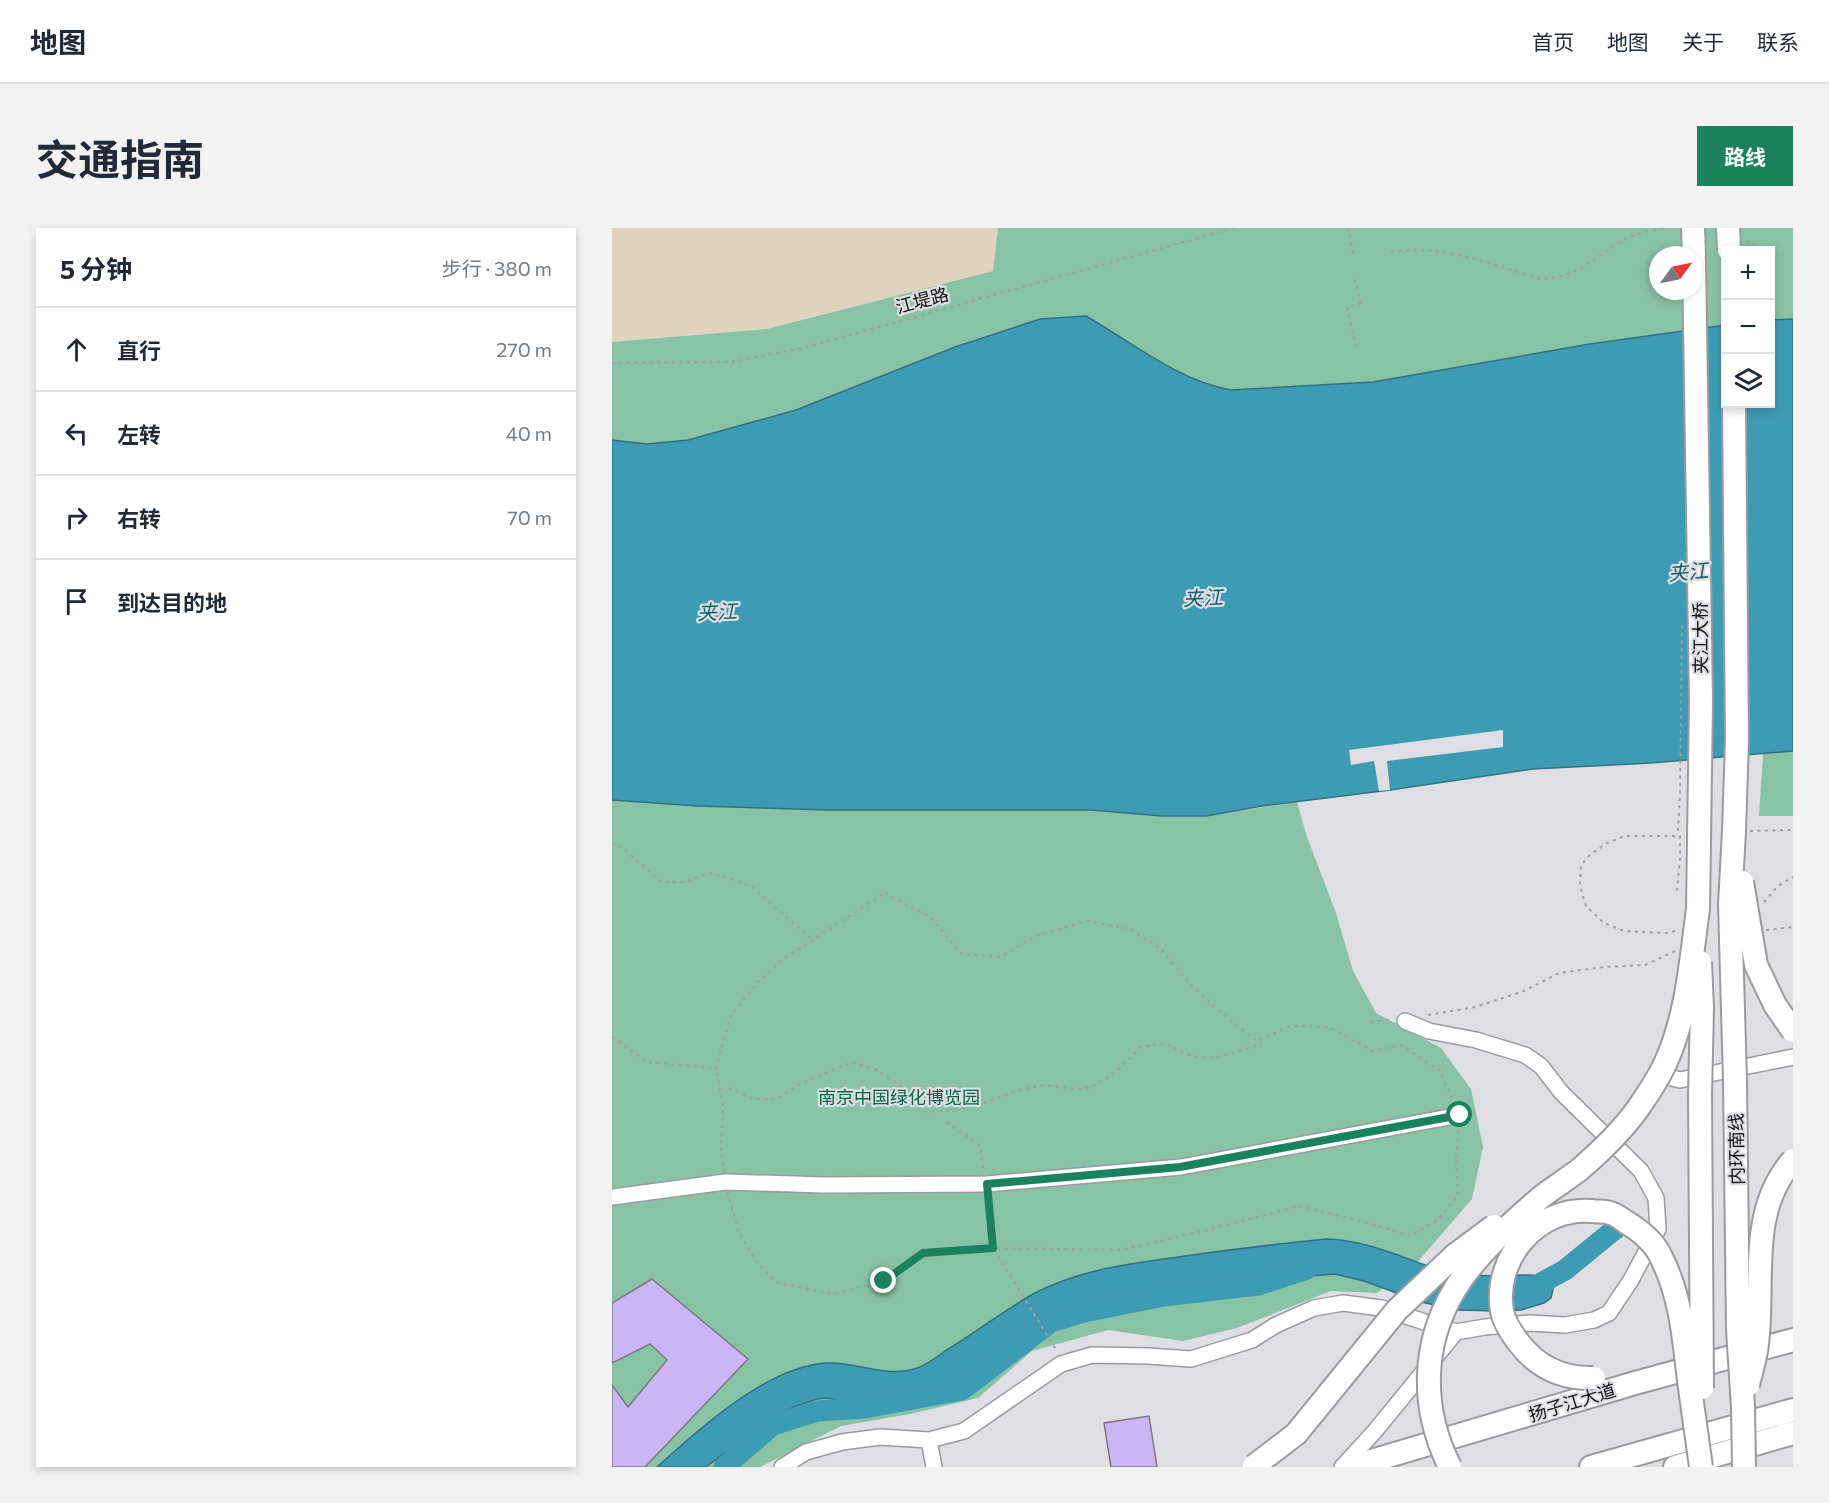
<!DOCTYPE html>
<html lang="zh">
<head>
<meta charset="utf-8">
<style>
  :root { --surface:#fff; --page:#f2f2f3; --text:#1f2937; --muted:#747a83; --line:#e0e1e3; --accent:#1a825d }
  body { margin:0; font-family:Commissioner,"Noto Sans SC",sans-serif; background:var(--page); color:var(--text) }
  .controls { position:absolute; right:18px; top:18px; display:grid; overflow:hidden; border-radius:0px; box-shadow:0 3px 9px #0003 }
  .controls button { width:54px; height:54px; display:grid; place-items:center; padding:0; border:0; border-bottom:2px solid var(--line); background:var(--surface); color:var(--text); font:30px sans-serif }
  .compass { position:absolute; left:1037px; top:18px; width:54px; height:54px; border-radius:50%; background:var(--surface); box-shadow:0 3px 9px #0003; rotate:57deg }
  .stop { position:absolute; width:18px; height:18px; margin:-14px; border:4px solid #1a825d; border-radius:50%; background:#fff }
  .stop.end { background:#1a825d; border-color:#fff; box-shadow:0 2px 6px #0008 }
  .list { margin:0; padding:0; list-style:none }
  h2 { display:flex; justify-content:space-between; align-items:center; height:78px; margin:0; padding:0 24px; font-size:26px }
  h2 small { font-size:20px; font-weight:400; color:var(--muted) }
  .list li { display:grid; grid-template-columns:39px 1fr auto; gap:18px; align-items:center; box-sizing:border-box; height:84px; padding:0 24px; border-top:2px solid var(--line) }
  .list b { display:block; font-size:22px; white-space:nowrap }
  .list em { font-size:20px; font-style:normal; color:var(--muted) }
  .icon { flex:none; width:33px; height:33px; fill:none; stroke:currentColor; stroke-width:2; stroke-linecap:round; stroke-linejoin:round }
  .map { position:relative; flex:none; width:1181px; height:1239px; overflow:hidden; border-radius:0px }
  header { display:flex; align-items:center; gap:36px; box-sizing:border-box; height:84px; padding:0 30px; background:var(--surface); border-bottom:2px solid var(--line) }
  header strong { font-size:28px }
  nav { display:flex; gap:33px; margin-inline-start:auto; font-size:21px }
  .intro { display:flex; align-items:center; justify-content:space-between; box-sizing:border-box; height:144px; padding:0 36px }
  h1 { margin:0; font-size:42px }
  .button { padding:15px 27px; border-radius:0px; background:var(--accent); color:#fff; font-size:21px; font-weight:700 }
  main { display:flex; gap:36px; padding:0 36px }
  aside { flex:1; background:var(--surface); border-radius:0px; box-shadow:0 3px 9px #0003 }
  .map>svg:first-child { display:block }
  .commercial { fill:#e0d3c0 }
  .green { fill:#89c3a5; fill-rule:evenodd }
  .water { fill:#3e9bb4; stroke:#307283; stroke-width:1.5 }
  .pier { fill:#dfdee2 }
  .lines { fill:none; stroke-linecap:round; stroke-linejoin:round }
  .river { stroke:#3e9bb4; stroke-width:21 }
  .building { fill:#ccb5f7; stroke:#7a797d; stroke-width:1.5 }
  .minor-casing { stroke:#9c9a9e; stroke-width:18 }
  .highway-casing { stroke:#9c9a9e; stroke-width:26 }
  .path { stroke:#a1a0a4; stroke-width:2; stroke-dasharray:3 4.5; stroke-linecap:butt }
  .minor { stroke:#fff; stroke-width:15 }
  .highway { stroke:#fff; stroke-width:22 }
  .highway-bridge-casing { stroke:#9c9a9e; stroke-width:26; stroke-linecap:butt }
  .highway-bridge { stroke:#fff; stroke-width:22 }
  .route { stroke:#1a825d; stroke-width:8 }
  .labels { text-anchor:middle; dominant-baseline:central; stroke-width:4.5; stroke-linejoin:round; paint-order:stroke }
  .street-label { font-size:18px; fill:#111112; stroke:#dfdee2 }
  .park-label { font-size:18px; fill:#066846; stroke:#dfdee2 }
  .water-label { font-size:20px; font-style:italic; fill:#125e70; stroke:#dfdee2 }
</style>
</head>
<body>
<header>
<strong>地图</strong>
<nav><a>首页</a><a>地图</a><a>关于</a><a>联系</a></nav>
</header>
<div class="intro"><h1>交通指南</h1><a class="button">路线</a></div>
<main>
<aside>
<h2>5 分钟<small>步行 · 380 m</small></h2>
<ul class="list">
<li><svg class="icon" aria-label="ahead" viewBox="0 0 24 24"><path d="M12 20V5M6 11l6-6 6 6"/></svg><div><b>直行</b></div><em>270 m</em></li>
<li><svg class="icon" aria-label="left" viewBox="0 0 24 24"><path d="M17 20v-9H6M10 6l-5 5 5 5"/></svg><div><b>左转</b></div><em>40 m</em></li>
<li><svg class="icon" aria-label="right" viewBox="0 0 24 24"><path d="M7 20v-9h11M14 6l5 5-5 5"/></svg><div><b>右转</b></div><em>70 m</em></li>
<li><svg class="icon" aria-label="arrive" viewBox="0 0 24 24"><path d="M6 21V4h12l-3 4 3 4H6"/></svg><div><b>到达目的地</b></div></li>
</ul>
</aside>
<div class="map">
<svg width="1181" height="1239" viewBox="0 0 1181 1239">
  <rect width="100%" height="100%" fill="#dfdee2"/>
  <path class="commercial" d="M0,0h386l-4,43 -227,58 -155,13z"/>
  <path class="green" d="M386,0h795v91l-22,1 -1,-70h-44l-1,75 -135,19 -217,38 -142,8 -21,-4 -28,-11 -96,-59 -46,3 -85,28 -159,63 -108,30 -41,4 -35,-4v-98l155,-13 226,-58zM1046,27h36v36h-36z
    M1181,499v89h-34l4,-62 5,-23z
    M0,572l86,6 393,4 72,6h43l91,-14 10,35 29,76 17,58 23,42 65,35 30,41 12,58 -11,52 -58,67 -37,27 -46,-2 -94,37 -54,13 -75,-11 -76,21 -54,47 -68,16 -69,12 -81,41h-148z"/>
  <path class="water" d="M474,88c47,27 91,64 145,74l142,-8 217,-38 135,-19 1,79h44l1,-84 22,-1v432l-142,12 -118,6 -143,21 -128,16 -56,10h-44l-71,-6h-264l-129,-4 -86,-6v-360l35,4 41,-4 108,-30 159,-63 85,-28z
    M714,1011c39,1 72,17 108,29 10,3 21,4 31,6 28,5 57,-3 84,4l4,11 -2,9 -7,5 -23,7 -25,1 -37,-1 -38,-8 -57,-21 -29,-7 -85,7 -132,19 -70,25 -112,72 -19,6 -38,4 -53,-9 -9,1 -23,8 -26,13 -62,47h-49c42,-38 116,-106 176,-104 28,1 53,14 81,6 11,-3 22,-11 31,-18 30,-18 58,-40 88,-57 45,-24 95,-30 145,-37 49,-7 99,-13 148,-18z"/>
  <path class="pier" d="M891,502v17l-116,14 3,29 -11,1 -5,-30 -23,4 -2,-15z"/>
  <g class="lines">
    <path class="river" d="M912,1062l6,-1 35,-19 55,-45
      M112,1239l49,-42 44,-14 48,-3 97,-18 89,-68 33,-10 80,-16 94,-11 49,-16"/>
  </g>
  <path class="building" d="M40,1051l96,80 -103,108h-33v-82l16,22 39,-47 -17,-16 -38,19v-60z
    M537,1188l8,51h-46l-7,-44z"/>
  <g class="lines">
    <defs>
      <path id="minor" d="M1049,847l19,5 113,-23
        M0,969l113,-15 99,3 163,-1 194,-17 279,-52
        M317,1212l5,27
        M170,1239l24,-15 36,-10 38,-5 49,3 35,-9 97,-67 31,-9 56,1 43,3 61,-19 24,-15 38,-17 29,-5 38,5 75,24 29,-5 44,-4 36,2 29,-5 15,-7 22,-33 27,-51 -2,-31 -15,-27 -80,-79 -20,-26 -16,-11 -49,-15 -47,-9 -24,-10
        M730,1239l33,-36 81,-99"/>
      <path id="highway" d="M1081,0l1,27
        M1082,32l7,442 -3,207
        M1122,603l3,-92 -3,-335
        M739,1239l284,-84 158,-43
        M979,1239l202,-57
        M1063,1239l118,-34"/>
    </defs>
    <use href="#minor" class="minor-casing"/>
    <use href="#highway" class="highway-casing"/>
    <path class="path" d="M736,0l5,25
      M1134,13l13,6
      M779,24c55,-8 98,12 149,27 43,-1 56,-27 91,-42 11,-5 25,-8 36,-9
      M743,51l6,28
      M744,119l-9,-40 13,-3
      M0,135l119,-1 76,-15 427,-119
      M1066,603l2,-37 2,-173
      M1138,603l43,-1
      M0,616l7,1 42,37h23l26,-9 19,5 23,9 60,52
      M273,665l45,24 32,37 38,3 38,-22 50,-14 42,8 31,20 28,34 37,34 31,24 34,-15 38,1 43,24 29,-6 38,25 21,45 -4,43 2,37 -20,25 -29,16 -37,-12 -72,-18 -93,24 -86,20 -128,-2 -70,5 -39,28 -50,13 -56,-11 -21,-20 -19,-33 -13,-48 -4,-33 2,-44 -7,-37 15,-53 26,-32 26,-24z
      M1152,674l14,-16 15,-9
      M1154,702l27,-3
      M1063,703l-9,2 -42,-2 -20,-8 -18,-17 -6,-20 1,-21 9,-10 17,-12 18,-7h55v22l-3,33
      M816,787l47,-8 49,-16 35,-18 45,-6 41,-2 30,-14
      M759,794l21,-3
      M0,809l35,25 68,6
      M117,860l24,11h24l23,-15 52,-22 25,8 23,15 22,27c15,-1 31,-1 46,-5 24,-5 47,-18 71,-21 14,-2 40,6 51,1 21,-9 36,-23 50,-40l26,-4c40,26 55,12 96,1
      M335,894l32,23 5,27
      M376,970l5,50 64,103"/>
    <use href="#minor" class="minor"/>
    <use href="#highway" class="highway"/>
    <defs>
      <path id="highway-bridge" d="M1116,0l1,22
        M1122,603l-4,73 5,177 3,249 5,77 1,60
        M1130,654l14,83 19,40 18,26
        M1088,734l2,46 -2,87 2,293
        M982,1150c-30,1 -56,-10 -75,-35 -7,-9 -15,-21 -17,-32 -9,-53 36,-105 90,-100 6,1 13,0 18,2 6,1 11,6 16,9 13,8 29,21 35,35 20,39 23,82 28,124 4,29 8,57 12,86
        M1136,1157c3,-14 8,-28 9,-41 8,-63 -10,-132 36,-184
        M642,1238l42,-32 101,-124 58,-55 39,-29
        M838,1239c-29,-58 -29,-122 5,-178 20,-33 55,-65 84,-90 12,-10 27,-19 40,-29 21,-18 44,-40 60,-63 9,-13 19,-28 26,-43 22,-47 26,-104 33,-155"/>
    </defs>
    <use href="#highway-bridge" class="highway-bridge-casing"/>
    <use href="#highway-bridge" class="highway-bridge"/>
  </g>
  <g class="lines">
    <path class="route" d="M272,1053l39,-28 70,-5 -6,-64 193,-17 280,-52"/>
  </g>
  <g class="labels">
    <g class="street-label">
      <text transform="translate(310 72) rotate(-15)">江堤路</text>
      <text transform="translate(1088 410) rotate(-90)">夹江大桥</text>
      <text transform="translate(1124 921) rotate(-91)">内环南线</text>
      <text transform="translate(960 1174) rotate(-17)">扬子江大道</text>
    </g>
    <g class="park-label">
      <text x="287" y="869">南京中国绿化博览园</text>
    </g>
    <g class="water-label">
      <text transform="translate(1076 343) rotate(-5)">夹江</text>
      <text transform="translate(591 369) rotate(-2)">夹江</text>
      <text transform="translate(105 383) rotate(-2)">夹江</text>
    </g>
  </g>
</svg>
<div class="controls">
<button>+</button>
<button>−</button>
<button><svg class="icon" aria-label="layers" viewBox="0 0 24 24"><path d="M12 4l9 5-9 5-9-5zM3 14l9 5 9-5"/></svg></button>
</div>
<svg class="compass" viewBox="-18 -18 36 36"><path d="M0-13l5 13h-10z" fill="#e53935"/><path d="M0 13l5-13h-10z" fill="#747a83"/></svg>
<div class="stop" style="left:848px;top:887px"></div>
<div class="stop end" style="left:272px;top:1053px"></div>
</div>
</main>
</body>
</html>
